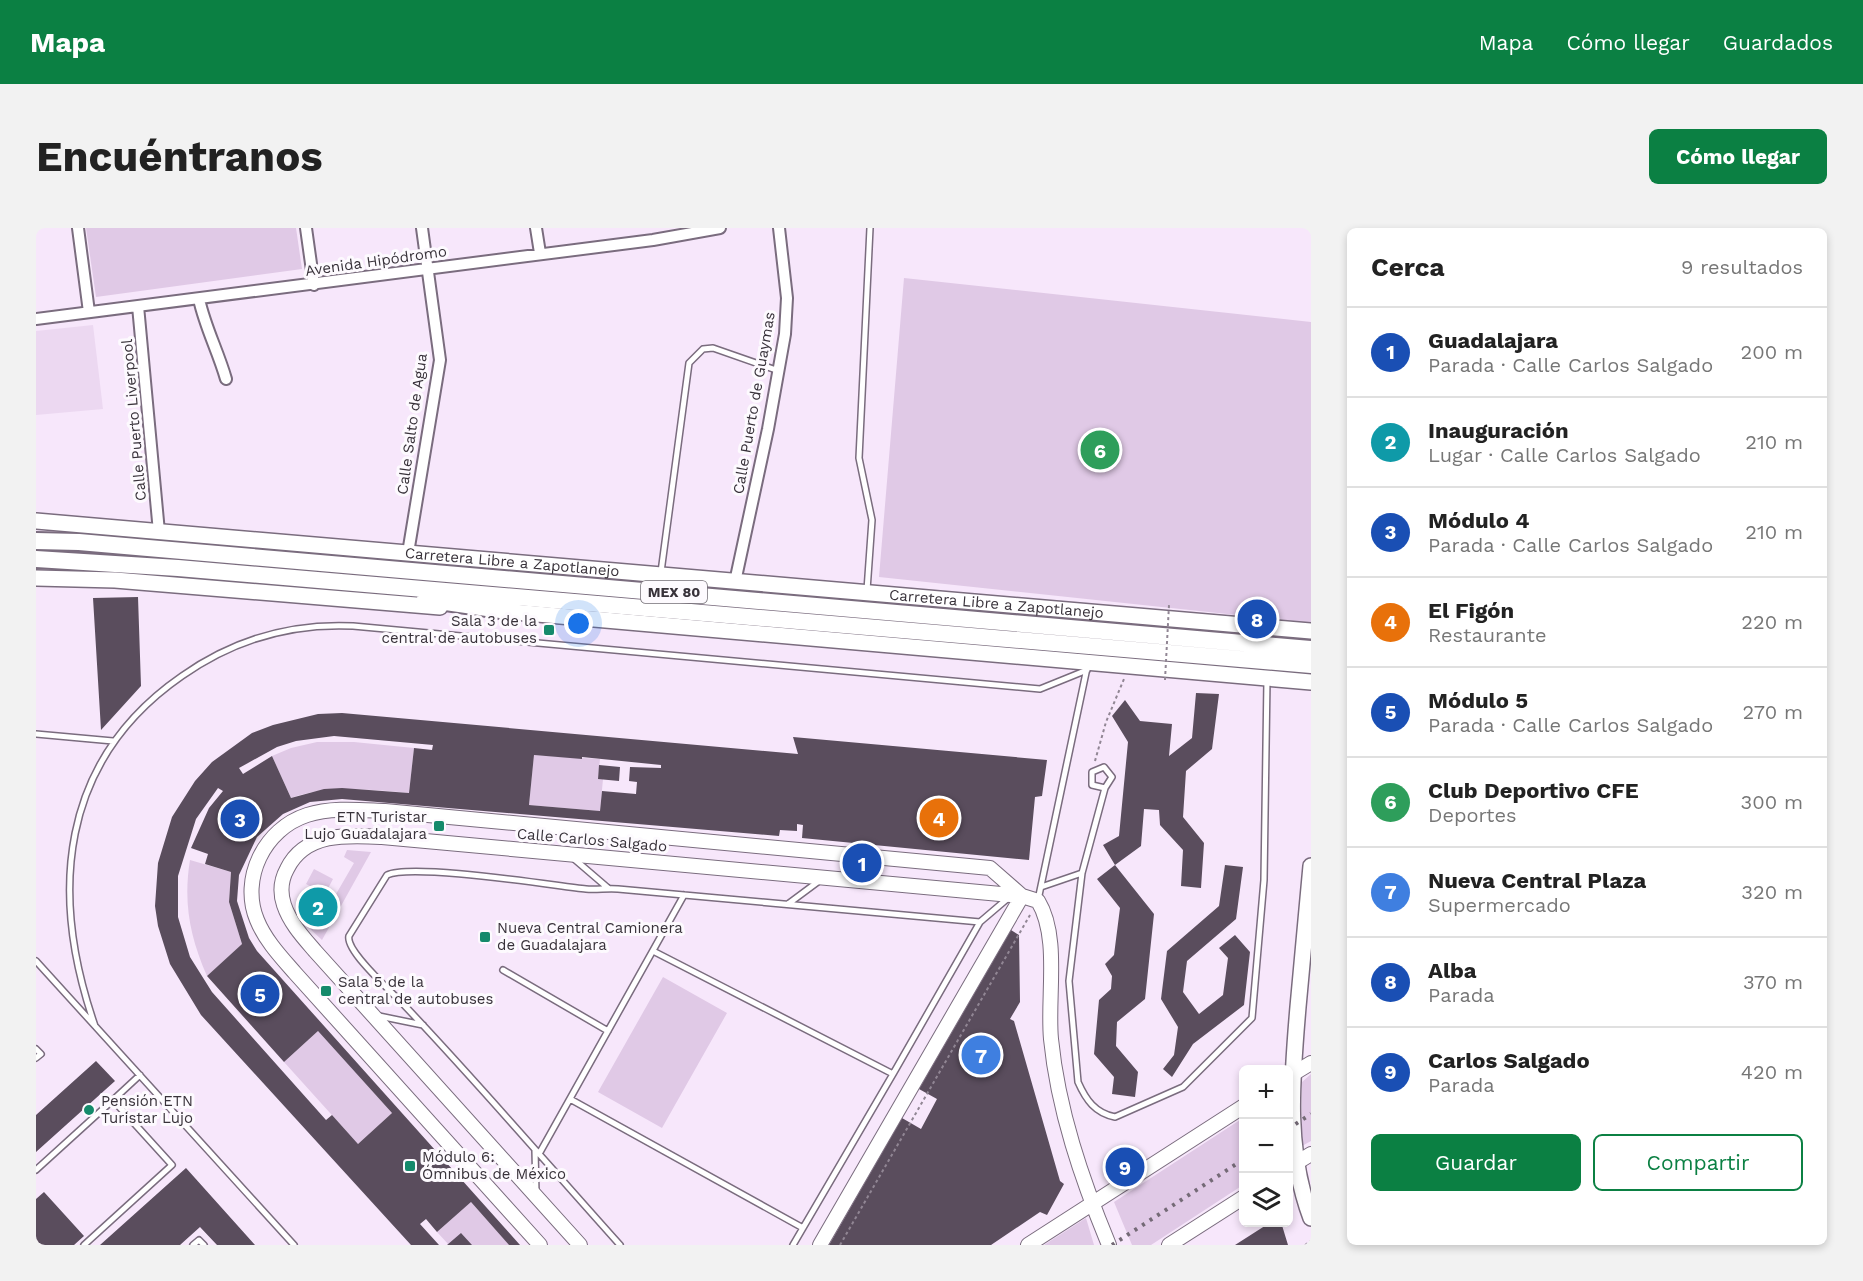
<!DOCTYPE html>
<html lang="es">
<head>
<meta charset="utf-8">
<style>
  :root { --surface:#fff; --page:#f2f2f2; --text:#222; --muted:#767676; --line:#e0e0e0; --accent:#0b8043 }
  body { margin:0; font-family:"Work Sans",sans-serif; background:var(--page); color:var(--text) }
  .controls { position:absolute; right:18px; bottom:18px; display:grid; overflow:hidden; border-radius:9px; box-shadow:0 3px 9px #0003 }
  .controls button { width:54px; height:54px; display:grid; place-items:center; padding:0; border:0; border-bottom:2px solid var(--line); background:var(--surface); color:var(--text); font:30px sans-serif }
  .you { position:absolute; left:543px; top:396px; width:21px; height:21px; margin:-15px; border:4px solid #fff; border-radius:50%; background:#1a73e8; box-shadow:0 0 0 9px #1a73e833 }
  .badge { display:grid; place-items:center; width:39px; height:39px; border-radius:50%; background:var(--accent); color:#fff; font-size:20px; font-weight:700 }
  .pin { position:absolute; translate:-50% -50%; border:3px solid #fff; box-shadow:0 2px 6px #0006 }
  .list { margin:0; padding:0; list-style:none }
  h2 { display:flex; justify-content:space-between; align-items:center; height:78px; margin:0; padding:0 24px; font-size:26px }
  h2 small { font-size:20px; font-weight:400; color:var(--muted) }
  .list li { display:grid; grid-template-columns:39px 1fr auto; gap:18px; align-items:center; box-sizing:border-box; height:90px; padding:0 24px; border-top:2px solid var(--line) }
  .list b { display:block; font-size:22px; white-space:nowrap }
  .list p { margin:0; font-size:20px; white-space:nowrap; color:var(--muted) }
  .list em { font-size:20px; font-style:normal; color:var(--muted) }
  .actions { display:flex; gap:12px; padding:18px 24px }
  .actions a { flex:1; padding:14px 0; border:2px solid var(--accent); border-radius:9px; text-align:center; font-size:21px; color:var(--accent) }
  .actions .main { background:var(--accent); color:#fff }
  .icon { flex:none; width:33px; height:33px; fill:none; stroke:currentColor; stroke-width:2; stroke-linecap:round; stroke-linejoin:round }
  .map { position:relative; flex:none; width:1275px; height:1017px; overflow:hidden; border-radius:9px }
  header { display:flex; align-items:center; gap:36px; box-sizing:border-box; height:84px; padding:0 30px; background:var(--accent); color:#fff }
  header strong { font-size:28px }
  nav { display:flex; gap:33px; margin-inline-start:auto; font-size:21px }
  .intro { display:flex; align-items:center; justify-content:space-between; box-sizing:border-box; height:144px; padding:0 36px }
  h1 { margin:0; font-size:42px }
  .button { padding:15px 27px; border-radius:9px; background:var(--accent); color:#fff; font-size:21px; font-weight:700 }
  main { display:flex; gap:36px; padding:0 36px }
  aside { flex:1; background:var(--surface); border-radius:9px; box-shadow:0 3px 9px #0003 }
  .map>svg:first-child { display:block }
  .built { fill:#ecd8f1 }
  .green { fill:#e0c9e6 }
  .building { fill:#5a4d5d; fill-rule:evenodd }
  .lines { fill:none; stroke-linecap:round; stroke-linejoin:round }
  .service-casing { stroke:#7a6c7e; stroke-width:8 }
  .minor-casing { stroke:#7a6c7e; stroke-width:14 }
  .tertiary-casing { stroke:#7a6c7e; stroke-width:16 }
  .secondary-casing { stroke:#7a6c7e; stroke-width:18 }
  .primary-casing { stroke:#7a6c7e; stroke-width:20 }
  .path { stroke:#918694; stroke-width:2; stroke-dasharray:3 3; stroke-linecap:butt }
  .service { stroke:#fff; stroke-width:5 }
  .minor { stroke:#fff; stroke-width:10 }
  .tertiary { stroke:#fff; stroke-width:14 }
  .secondary { stroke:#fff; stroke-width:15 }
  .primary { stroke:#fff; stroke-width:16 }
  .rail { stroke:#746a76; stroke-width:4; stroke-dasharray:3 6; stroke-linecap:butt }
  .path-bridge { stroke:#918694; stroke-width:2; stroke-dasharray:3 3; stroke-linecap:butt }
  .poi-dot { fill:#158a6b; stroke:#fdfafe; stroke-width:2 }
  .labels { text-anchor:middle; dominant-baseline:central; stroke-width:6; stroke-linejoin:round; paint-order:stroke }
  .shield { fill:#fdfafe; stroke:#736e75; stroke-width:1.5 }
  .shield-label { font-size:14px; font-weight:bold; fill:#38323a }
  .street-label { font-size:15px; fill:#38323a; stroke:#fdfafe }
  .poi-label { font-size:15px; fill:#38323a; stroke:#fdfafe; text-anchor:start }
</style>
</head>
<body>
<header>
<strong>Mapa</strong>
<nav><a>Mapa</a><a>Cómo llegar</a><a>Guardados</a></nav>
</header>
<div class="intro"><h1>Encuéntranos</h1><a class="button">Cómo llegar</a></div>
<main>
<div class="map">
<svg width="1275" height="1017" viewBox="0 0 1275 1017">
  <rect width="100%" height="100%" fill="#f7e7fb"/>
  <path class="built" d="M57,97l10,84 -67,6v-84z"/>
  <path class="green" d="M50,0h210l6,41 -206,28z
    M868,50l407,44v301l-432,-46z
    M281,514h37l60,6 -5,45c-41,-3 -78,-9 -118,5l-19,-42 19,-8z
    M498,527l66,4 -2,19 5,1 -3,32 -71,-6z
    M311,622l24,2 -49,88 -16,-15 5,-10 10,5 33,-57 -10,-6z
    M154,632l41,12 -2,30 13,42 -35,32c-17,-39 -24,-73 -17,-116z
    M278,641l19,10 -8,15 -19,-10z
    M627,749l64,36 -65,115 -64,-36z
    M282,803l74,82 -34,31 -74,-82z
    M1275,846v67l-9,5v-64z
    M1207,890v67l-92,60h-19l-18,-43z
    M435,974l38,43h-60l-12,-13z
    M1050,990l8,27h-50z"/>
  <path class="building" d="M102,369l3,89 -40,44 -8,-132z
    M1160,465l23,1 -7,55 -26,22 -3,46 21,26 -3,45 -20,-2 2,-36 -23,-25 -1,-15 -15,-1 -3,37 -26,19 -12,-20 16,-9 9,-94 -16,-26 13,-16 15,21 32,3 -3,32 23,-18z
    M306,485l456,41 -5,-17 254,23 -5,36 -7,1 -6,63 -227,-22 1,-13 -6,-1v7l-17,-1 -1,6 -437,-37 -32,3 -27,12 -26,23 -18,38 -2,26 12,37 8,13 263,294h-11l-38,-43 -34,30 -11,-13 -6,5 19,21h-28l-210,-230 -31,-51 -12,-38 -3,-20 3,-43 14,-46 23,-36 17,-19 40,-29 21,-8 45,-11zM298,508l99,9 -1,5 -18,-2 -5,45 -67,-5 -18,1 -33,9 -19,-42 -29,18 -4,-6 38,-21 19,-6zM498,527l48,4v-2l79,8v3l-31,-1 -1,14 8,1 -1,12 -34,-3 -2,20 -71,-6zM182,560l5,3 -14,17 -18,40 17,6 -3,10 26,8 -2,30 13,42 -35,32 77,86 34,-31 74,82 -34,31 -26,-29 -6,5 -114,-128 -22,-35 -12,-40v-41l18,-57z
    M563,537l21,2 -1,14 -21,-2z
    M1079,637l39,49 -9,85 -28,23 -1,24 22,26 -3,25 -23,-3 2,-17 -20,-23 5,-54 12,-11 1,-13 -7,-12 9,-9 6,-47 -23,-29z
    M1189,637l18,2 -7,52 -49,42 -4,31 16,22 24,-19 5,-37 -9,-10 16,-13 15,17 -6,53 -51,39 -21,33 -9,-8 11,-14 4,-28 -17,-28 6,-48 52,-45z
    M975,702l8,5 1,67 -10,17 4,2 46,160 4,3 -17,31 -7,-3 -49,33h-162l73,-127 19,11 16,-30 -18,-10z
    M60,833l19,20 -79,71v-37z
    M150,940l69,77h-38l-17,-18 -20,18h-80z
    M8,964l40,44 -10,9h-38v-46z
    M1235,994h10l7,23h-53z
    M425,1005l11,12h-25z"/>
  <g class="lines">
    <defs>
      <path id="service" d="M625,344l28,-209 14,-14 10,-1 66,23
        M831,362l5,-70 -13,-62 11,-230
        M0,506l77,7
        M1069,560l-13,-3v-13l12,-5 8,10 -7,11 -23,85 -13,108 9,101c8,18 17,31 37,35l68,-30 69,-69 12,-138 3,-200
        M537,630l35,30
        M1005,659l41,-14
        M1002,672l49,-232
        M752,676l31,-23
        M944,694l27,-23
        M0,733l258,284
        M467,742l105,61
        M343,788l44,9
        M59,798c-46,-132 -36,-265 87,-350 51,-36 108,-53 171,-50l687,63 47,-19
        M0,821l5,5 -5,4
        M534,871l233,129
        M77,872l27,-25
        M499,922l1,43
        M503,926l145,-259
        M0,942l77,-70 59,65 -88,80
        M157,1017l6,-5 5,5
        M584,1017c-71,-79 -141,-161 -215,-239 -11,-12 -60,-55 -56,-70l38,-61c25,-12 163,10 199,14 10,1 22,-1 32,0l362,33 -87,152 -240,-123
        M757,1017l100,-171"/>
      <path id="minor" d="M42,0l11,84
        M270,0l8,57
        M500,0l4,25
        M163,71c6,28 19,52 27,80
        M102,78l21,226
        M0,91l617,-79 67,-12
        M372,325l32,-193 -18,-132
        M699,354l33,-153 17,-95 2,-36 -8,-70"/>
      <path id="tertiary" d="M1252,849l23,-14
        M1252,940l23,-14
        M504,1017l-245,-272c-14,-16 -30,-33 -38,-53 -17,-41 7,-91 50,-105 25,-8 53,-5 78,-4l605,57 32,28 -202,349
        M544,1017l-265,-294c-12,-14 -25,-28 -31,-46 -4,-12 -3,-25 3,-36 18,-37 61,-34 95,-32l640,59 16,5c22,36 9,96 13,138 7,71 31,141 58,206
        M992,1017l216,-139
        M1133,1017l75,-48"/>
      <g id="secondary">
        <path id="s1" d="M0,293l1275,110"/>
        <path d="M0,350l79,2 325,27"/>
        <path d="M467,383l808,71"/>
        <path d="M1275,638c-4,47 -9,94 -13,141 -6,72 -13,142 13,211"/>
      </g>
      <path id="primary" d="M0,313l43,1 1232,107
        M0,331l142,9 1133,97
        M389,371l89,13"/>
    </defs>
    <use href="#service" class="service-casing"/>
    <use href="#minor" class="minor-casing"/>
    <use href="#tertiary" class="tertiary-casing"/>
    <use href="#secondary" class="secondary-casing"/>
    <use href="#primary" class="primary-casing"/>
    <path class="path" d="M1059,533l11,-39 18,-43
      M804,1017l190,-330
      M1269,1017l6,-4"/>
    <use href="#service" class="service"/>
    <use href="#minor" class="minor"/>
    <use href="#tertiary" class="tertiary"/>
    <use href="#secondary" class="secondary"/>
    <use href="#primary" class="primary"/>
    <path class="rail" d="M1252,901l23,-15
      M1076,1017l132,-86"/>
    <path class="path-bridge" d="M1129,452l4,-75"/>
  </g>
  <g class="poi-dot">
    <rect x="507" y="396" width="12" height="12" rx="3"/>
    <rect x="397" y="592" width="12" height="12" rx="3"/>
    <rect x="443" y="703" width="12" height="12" rx="3"/>
    <rect x="284" y="757" width="12" height="12" rx="3"/>
    <circle cx="53" cy="882" r="6"/>
    <rect x="368" y="932" width="12" height="12" rx="3"/>
  </g>
  <g class="labels">
    <rect class="shield" x="605" y="353" width="66" height="22" rx="4.5"/>
    <g class="shield-label">
      <text x="638" y="364">MEX 80</text>
    </g>
    <g class="street-label">
      <text transform="translate(340 33) rotate(-8)">Avenida Hipódromo</text>
      <text transform="translate(718 175) rotate(-80)">Calle Puerto de Guaymas</text>
      <text transform="translate(98 192) rotate(-95)">Calle Puerto Liverpool</text>
      <text transform="translate(376 196) rotate(-82)">Calle Salto de Agua</text>
      <text stroke="none"><textPath href="#s1" startOffset="478">Carretera Libre a Zapotlanejo</textPath></text>
      <text stroke="none"><textPath href="#s1" startOffset="964">Carretera Libre a Zapotlanejo</textPath></text>
      <text transform="translate(556 612) rotate(5)">Calle Carlos Salgado</text>
    </g>
    <g class="poi-label">
      <text x="501" y="393" text-anchor="end">Sala 3 de la<tspan x="501" dy="17">central de autobuses</tspan></text>
      <text x="391" y="589" text-anchor="end">ETN Turistar<tspan x="391" dy="17">Lujo Guadalajara</tspan></text>
      <text x="461" y="700">Nueva Central Camionera<tspan x="461" dy="17">de Guadalajara</tspan></text>
      <text x="302" y="754">Sala 5 de la<tspan x="302" dy="17">central de autobuses</tspan></text>
      <text x="65" y="873">Pensión ETN<tspan x="65" dy="17">Turistar Lujo</tspan></text>
      <text x="386" y="929">Módulo 6:<tspan x="386" dy="17">Ómnibus de México</tspan></text>
    </g>
  </g>
</svg>
<div class="controls">
<button>+</button>
<button>−</button>
<button><svg class="icon" aria-label="layers" viewBox="0 0 24 24"><path d="M12 4l9 5-9 5-9-5zM3 14l9 5 9-5"/></svg></button>
</div>
<div class="you"></div>
<div class="pin badge" style="left:826px;top:635px;background:#1a4fb4">1</div>
<div class="pin badge" style="left:282px;top:679px;background:#0f9aa8">2</div>
<div class="pin badge" style="left:204px;top:591px;background:#1a4fb4">3</div>
<div class="pin badge" style="left:903px;top:590px;background:#e8710a">4</div>
<div class="pin badge" style="left:224px;top:766px;background:#1a4fb4">5</div>
<div class="pin badge" style="left:1064px;top:222px;background:#2e9e5b">6</div>
<div class="pin badge" style="left:945px;top:827px;background:#3f7fe0">7</div>
<div class="pin badge" style="left:1221px;top:391px;background:#1a4fb4">8</div>
<div class="pin badge" style="left:1089px;top:939px;background:#1a4fb4">9</div>
</div>
<aside>
<h2>Cerca<small>9 resultados</small></h2>
<ul class="list">
<li><span class="badge" style="background:#1a4fb4">1</span><div><b>Guadalajara</b><p>Parada · Calle Carlos Salgado</p></div><em>200 m</em></li>
<li><span class="badge" style="background:#0f9aa8">2</span><div><b>Inauguración</b><p>Lugar · Calle Carlos Salgado</p></div><em>210 m</em></li>
<li><span class="badge" style="background:#1a4fb4">3</span><div><b>Módulo 4</b><p>Parada · Calle Carlos Salgado</p></div><em>210 m</em></li>
<li><span class="badge" style="background:#e8710a">4</span><div><b>El Figón</b><p>Restaurante</p></div><em>220 m</em></li>
<li><span class="badge" style="background:#1a4fb4">5</span><div><b>Módulo 5</b><p>Parada · Calle Carlos Salgado</p></div><em>270 m</em></li>
<li><span class="badge" style="background:#2e9e5b">6</span><div><b>Club Deportivo CFE</b><p>Deportes</p></div><em>300 m</em></li>
<li><span class="badge" style="background:#3f7fe0">7</span><div><b>Nueva Central Plaza</b><p>Supermercado</p></div><em>320 m</em></li>
<li><span class="badge" style="background:#1a4fb4">8</span><div><b>Alba</b><p>Parada</p></div><em>370 m</em></li>
<li><span class="badge" style="background:#1a4fb4">9</span><div><b>Carlos Salgado</b><p>Parada</p></div><em>420 m</em></li>
</ul>
<div class="actions"><a class="main">Guardar</a><a>Compartir</a></div>
</aside>
</main>
</body>
</html>
